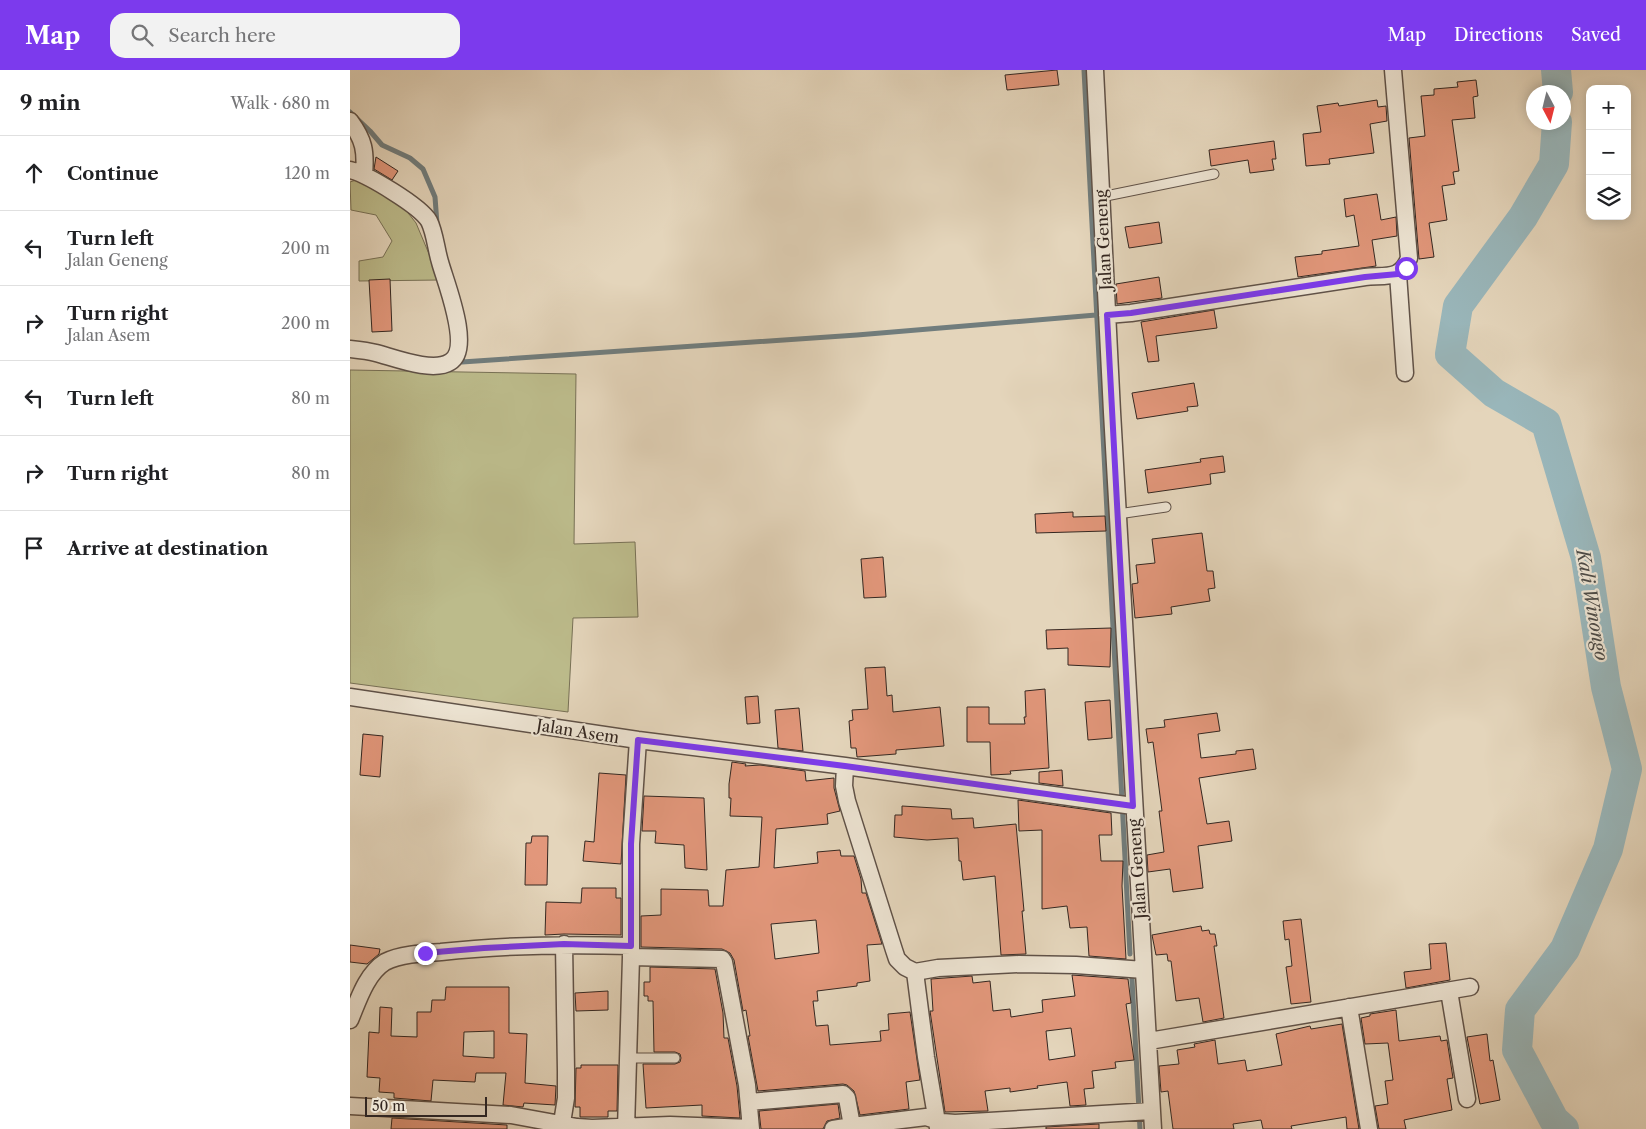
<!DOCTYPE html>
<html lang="en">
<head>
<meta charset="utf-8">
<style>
  :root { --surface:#fff; --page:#f2f2f2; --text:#202124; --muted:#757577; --line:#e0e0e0; --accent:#7c3aed }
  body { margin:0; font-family:"Libre Caslon Text",serif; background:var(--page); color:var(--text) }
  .controls { position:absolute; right:15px; top:15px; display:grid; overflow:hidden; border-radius:10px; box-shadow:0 2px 12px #0003 }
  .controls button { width:45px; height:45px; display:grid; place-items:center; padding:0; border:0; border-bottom:1px solid var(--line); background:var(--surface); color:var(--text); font:25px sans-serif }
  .compass { position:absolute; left:1176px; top:15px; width:45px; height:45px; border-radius:50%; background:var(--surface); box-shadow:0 2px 12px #0003; rotate:173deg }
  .scale { position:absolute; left:15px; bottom:12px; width:122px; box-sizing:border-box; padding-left:5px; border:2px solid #342721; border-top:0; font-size:14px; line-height:18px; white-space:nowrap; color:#342721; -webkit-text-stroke:4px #ede4d3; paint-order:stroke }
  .stop { position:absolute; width:15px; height:15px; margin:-11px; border:4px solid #7c3aed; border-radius:50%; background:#fff }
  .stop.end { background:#7c3aed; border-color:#fff; box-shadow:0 1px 5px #0008 }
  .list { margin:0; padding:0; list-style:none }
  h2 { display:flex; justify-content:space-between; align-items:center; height:65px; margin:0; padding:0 20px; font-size:21px }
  h2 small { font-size:16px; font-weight:400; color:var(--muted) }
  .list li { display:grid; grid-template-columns:32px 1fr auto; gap:15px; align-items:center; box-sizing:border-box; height:75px; padding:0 20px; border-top:1px solid var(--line) }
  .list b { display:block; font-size:19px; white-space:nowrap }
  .list p { margin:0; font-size:16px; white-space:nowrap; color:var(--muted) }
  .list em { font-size:16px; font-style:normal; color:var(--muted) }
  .icon { flex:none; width:28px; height:28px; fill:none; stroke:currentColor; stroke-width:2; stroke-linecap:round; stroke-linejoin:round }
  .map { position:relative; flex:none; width:1296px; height:1059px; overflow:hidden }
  header { display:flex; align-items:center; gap:30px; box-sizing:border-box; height:70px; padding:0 25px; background:var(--accent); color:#fff }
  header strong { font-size:24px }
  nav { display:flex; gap:28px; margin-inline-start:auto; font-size:18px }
  .search { width:350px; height:45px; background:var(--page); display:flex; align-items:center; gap:12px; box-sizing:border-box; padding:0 18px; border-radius:15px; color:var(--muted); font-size:19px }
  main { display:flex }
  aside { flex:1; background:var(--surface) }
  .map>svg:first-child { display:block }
  .green { fill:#bcbb8b; stroke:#787156 }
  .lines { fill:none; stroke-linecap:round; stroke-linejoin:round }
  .stream { stroke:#717d7d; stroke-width:5 }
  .river { stroke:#99b6ba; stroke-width:30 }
  .building { fill:#e2977b; stroke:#342721; fill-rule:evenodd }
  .lane-casing { stroke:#605248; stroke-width:11 }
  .street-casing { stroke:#605248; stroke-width:19 }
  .lane { stroke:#ede4d3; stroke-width:9 }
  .street { stroke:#ede4d3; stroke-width:16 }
  .route { stroke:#7c3aed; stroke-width:6 }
  .labels { text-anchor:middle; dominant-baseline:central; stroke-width:4.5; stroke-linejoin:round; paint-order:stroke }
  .street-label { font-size:16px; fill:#342721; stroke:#ede4d3 }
  .water-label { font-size:18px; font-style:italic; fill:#4d4b47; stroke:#ede4d3 }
</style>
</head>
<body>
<header>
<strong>Map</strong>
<div class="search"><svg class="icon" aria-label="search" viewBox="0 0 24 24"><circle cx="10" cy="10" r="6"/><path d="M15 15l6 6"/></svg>Search here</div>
<nav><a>Map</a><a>Directions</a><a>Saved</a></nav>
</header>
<main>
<aside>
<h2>9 min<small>Walk · 680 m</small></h2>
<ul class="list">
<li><svg class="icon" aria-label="ahead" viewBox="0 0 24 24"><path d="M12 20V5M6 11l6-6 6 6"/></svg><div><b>Continue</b></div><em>120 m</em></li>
<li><svg class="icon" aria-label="left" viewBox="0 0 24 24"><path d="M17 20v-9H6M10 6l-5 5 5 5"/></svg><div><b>Turn left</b><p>Jalan Geneng</p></div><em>200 m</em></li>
<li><svg class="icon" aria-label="right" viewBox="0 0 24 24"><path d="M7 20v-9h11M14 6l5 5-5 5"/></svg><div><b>Turn right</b><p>Jalan Asem</p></div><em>200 m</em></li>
<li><svg class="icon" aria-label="left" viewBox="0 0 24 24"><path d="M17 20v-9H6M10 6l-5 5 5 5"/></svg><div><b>Turn left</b></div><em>80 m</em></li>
<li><svg class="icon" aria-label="right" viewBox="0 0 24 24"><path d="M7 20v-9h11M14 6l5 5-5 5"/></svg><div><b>Turn right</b></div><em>80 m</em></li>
<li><svg class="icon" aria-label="arrive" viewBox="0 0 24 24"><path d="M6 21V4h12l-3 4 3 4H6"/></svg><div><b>Arrive at destination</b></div></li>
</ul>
</aside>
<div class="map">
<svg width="1296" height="1059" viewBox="0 0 1296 1059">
  <rect width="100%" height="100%" fill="#e4d5bb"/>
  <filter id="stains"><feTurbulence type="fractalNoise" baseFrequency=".004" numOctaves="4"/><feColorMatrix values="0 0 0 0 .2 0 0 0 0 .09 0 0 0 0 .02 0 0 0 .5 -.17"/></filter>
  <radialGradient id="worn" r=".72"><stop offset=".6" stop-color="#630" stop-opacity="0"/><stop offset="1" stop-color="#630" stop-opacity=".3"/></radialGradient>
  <path class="green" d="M6,110l45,24 15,19 24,57 -81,1v-20l24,-4 9,-16 -16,-26 -25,-5 -1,-28z
    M0,300l226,4 -2,170 61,-2 3,75 -65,1 -5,94 -218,-29z"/>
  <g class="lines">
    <path class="stream" d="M734,0l46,884
      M0,42l20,19 12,14 28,13 13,11 12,28 2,27
      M112,286v6l395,-27 239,-20
      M782,909l8,150"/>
    <path class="river" d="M1206,0l2,22
      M1207,52l-3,42 -31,53 -65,89 -8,48 44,39 52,30 40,135 20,129 21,82 -19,80 -43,100 -45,61 -3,40 37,70 10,9"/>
  </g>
  <path class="building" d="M707,0l2,15 -52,5 -2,-15z
    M1126,10l2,16 -5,1 2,21 -23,2 7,51 -6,1 2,12 -13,2 5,34 -18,3 5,34 -15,2 -10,-121 16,-2 -4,-40 13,-1v-6l24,-2 -1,-5z
    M1027,30l1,7 8,-1 1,15 -17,3 4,29 -45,6 1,5 -24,2 -3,-32 18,-2 -4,-26 21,-3 1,3z
    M924,71l2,18h-4l2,11 -24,3 -2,-13 -37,6 -2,-16z
    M26,87l22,14 -6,9 -18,-11z
    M1027,124l4,26 15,-3 1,19 -25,4 4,26 -78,11 -3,-20 27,-3v-3l37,-5 -5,-31 -8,2 -2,-18z
    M809,152l3,21 -33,5 -4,-21z
    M809,207l3,21 -45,6 -1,-20z
    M40,209l2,52 -20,1 -3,-52z
    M864,240l3,18 -61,8 3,25 -11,1 -7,-40z
    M844,313l4,23 -11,1 1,4 -51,8 -5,-26z
    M873,386l2,16 -15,2 1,10 -63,9 -3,-23 56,-8 -1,-3z
    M723,442v5l32,-1 1,15 -70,2 -1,-19z
    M852,463l5,38h6l2,17 -7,1 2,12 -39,6 1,7 -37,4 -3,-34 6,-1 -2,-18 19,-2 -3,-24z
    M533,487l3,40 -22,1 -3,-39z
    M761,558l-1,39 -42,-2v-17l-21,1 -1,-19z
    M535,597l2,29 5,-1 1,17 47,-5 4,39 -48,4v4l-39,3 -1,-9h-5l-2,-27 4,-1 -1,-10 16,-1 -3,-41z
    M695,619l4,79 -39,3 1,3 -20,1 -1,-33h-23v-35h22v17h36l-1,-7h2l-1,-26z
    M408,626l2,27 -13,1 -2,-27z
    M760,630l2,38 -24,2 -3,-38z
    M449,638l4,43 -25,-3 -3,-38z
    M867,643l3,18 -22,3 3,24 35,-4v-3l17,-2 3,20 -57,9 8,46 22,-3 3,20 -34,5 5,42 -30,4 -3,-23 -22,3 -1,-17 17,-3 -5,-41h3l-9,-69 -5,1 -2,-14 19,-2 -1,-7z
    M13,664l20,2 -3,41 -20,-2z
    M382,692l14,2 -1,2 15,-1 45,6 1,10 28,-3v10l6,23 -13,3 1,10 -52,5 -2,39 44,-5 -1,-11 23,-2 1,6h13l7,23 1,14h4l16,51 -15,1 3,36 -13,2v3l-40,5 1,10h-5l3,25 12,-1 2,20 51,-4 -1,-10 9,-1 -1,-16 22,-2 10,68 -14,2 3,27 -49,6 -6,-24 -7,-6 -4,-1 -85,7 -10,-55h2l-4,-26 -3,1 -9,-51 -4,-7 -8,-4 -81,-2v-31l20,-1v-26l47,1 1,16h14l3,-36 33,-3 3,-50 -32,-1 1,-18h-2v-14zM466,850l3,33 -44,6 -4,-35z
    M712,700l1,16 -24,-3v-11z
    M249,703l27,2 -5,89 -38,-3 2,-20 9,1z
    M294,726l60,2 3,72 -22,-2 -1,-23 -29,-2 1,-12h-14z
    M668,730l93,13 1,22h-13l2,26h22l-1,25 4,73 -37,-3 -2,-29 -17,1 -3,-22 -25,3v-79l-23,1z
    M552,736l49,3 1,10 21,-1 1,10 42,-4 8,87h-2l4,43 -25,1 -6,-79 -32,4 -2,-19h-2l-1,-23 -31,2 -33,-3 1,-22h7z
    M182,766h16l-1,49h-22l1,-42h5z
    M232,818h34v10h5v37l-57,-1 -19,1 1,-33 35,1z
    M951,849l10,83 -20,2 -5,-37 6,-1 -3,-27 -4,1 -2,-19z
    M851,856l1,5 7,-1 1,4h5l2,12h-3l10,72 -21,4 -4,-24 -23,3 -5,-40h-3l-1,-7 -11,1 -4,-20z
    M1096,873l4,37 -44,8 -2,-16 27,-3 -2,-25z
    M0,875l30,4 -1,5 -12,10 -17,-2z
    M300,897l65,2 8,44 1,25h4l9,48 3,32 -38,-2v-11l-56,3 -3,-44h32l5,-2 1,-4 -1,-4 -5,-2h-21l-1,-51h-5v-5h-4v-14h6z
    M722,905l56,4 3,24 -5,1 8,56 -19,2 1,6 -24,3 2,17 -10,1 2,16 -16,1 -3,-24 -30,4 1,2 -28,4v-4l-25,3 3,20 -43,1 -15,-101h3l-2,-32 41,-3 1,7 17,-2 3,30 17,-2 1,8 32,-5 -1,-12 33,-4zM721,958l4,28 -26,4 -3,-29z
    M96,917h63v46l18,1 -2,49 31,3 -1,19 -31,-2 -1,4 -20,-2 3,-32h-30l-1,9 -42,-2 -2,21 -37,-3v-5l-15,-1 1,-14 -13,-1 2,-45 10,1 1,-26 12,1 -1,28 26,1v-25h14l1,-12h13zM144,961v27l-31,-2 1,-24z
    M258,921v19l-32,1 -1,-18z
    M1046,940l3,31 41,-5 1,5 6,-1 6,38 -6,1 5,31 -48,10 2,9h-27l-4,-23 13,-2 -3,-23 8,-1 -5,-37 -23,1 -4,-26 9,-2v-2z
    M992,954l17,105h-12l-1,-12 -55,9 1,3h-29l-2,-9 -28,4 1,5h-61l-5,-38 -7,1 -2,-26 20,-2 -2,-14 18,-3 -1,-3 21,-4 3,24 27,-4 2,11 35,-6 -6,-31 34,-8 1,3z
    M1137,964l3,27 3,-1 7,40 -20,4 -13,-67z
    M231,995h37l-1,46h-9v6h-28v-10h-5l1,-39h5z
    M488,1034l2,14 -13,3 -4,8h-62l-2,-18z
    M42,1048l115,7v4h-116z
    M749,1054v5h-53v-2z"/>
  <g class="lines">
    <defs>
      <path id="lane" d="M751,127l113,-23
        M768,444l48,-7
        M278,988h47"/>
      <path id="street" d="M745,0l17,342 41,717
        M0,51c14,19 16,30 14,54
        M0,100c17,4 70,36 79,51 6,12 7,28 11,41 5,19 33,87 10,100 -17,11 -55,-4 -74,-9 -8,-2 -17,-3 -26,-4
        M1048,204l7,99
        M757,245l24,-2 234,-36c21,-2 36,3 44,-19l-16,-188
        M0,627l288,43 207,26 288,40
        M495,696l-1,20 3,15 47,149 3,9 8,8 10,5 23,-4 81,-4 57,1 68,5
        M281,887l91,2 2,3 23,123 4,44
        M565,902l11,85 12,71
        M1099,921l18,108
        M999,937l20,122
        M0,950c8,-19 16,-46 35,-58 15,-8 39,-9 56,-10 63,-7 126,-8 190,-6
        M799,971l321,-54
        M399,1032l94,-8 4,4 5,28 74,-9 16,5 13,1 196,-12
        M0,1036l161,9 66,12 15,1 78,-3 81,3
        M211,1059l5,-31v-27l-2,-127
        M276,1059l5,-172v-113l7,-104
        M483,1059l19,-3"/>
    </defs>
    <use href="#lane" class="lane-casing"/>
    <use href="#street" class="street-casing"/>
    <use href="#lane" class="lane"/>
    <use href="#street" class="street"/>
  </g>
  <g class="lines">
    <path class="route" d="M75,883l59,-5 80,-4 67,2v-102l7,-104 207,26 288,40 -26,-491 24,-2 234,-36 33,-3 8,-6"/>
  </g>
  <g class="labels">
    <g class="street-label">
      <text transform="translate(753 170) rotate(-93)">Jalan Geneng</text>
      <text transform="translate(228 661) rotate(9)">Jalan Asem</text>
      <text transform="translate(787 799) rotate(-94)">Jalan Geneng</text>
    </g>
    <g class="water-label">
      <text transform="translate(1242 535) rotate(80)">Kali Winongo</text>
    </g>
  </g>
  <rect width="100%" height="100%" filter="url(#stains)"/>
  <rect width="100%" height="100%" fill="url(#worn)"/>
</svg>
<div class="controls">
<button>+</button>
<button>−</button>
<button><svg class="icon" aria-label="layers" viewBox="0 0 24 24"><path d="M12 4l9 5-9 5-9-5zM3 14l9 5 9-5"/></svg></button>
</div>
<svg class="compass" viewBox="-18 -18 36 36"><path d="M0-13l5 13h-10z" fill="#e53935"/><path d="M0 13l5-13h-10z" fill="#757577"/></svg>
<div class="scale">50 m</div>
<div class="stop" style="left:1056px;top:198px"></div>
<div class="stop end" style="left:75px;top:883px"></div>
</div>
</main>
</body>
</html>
